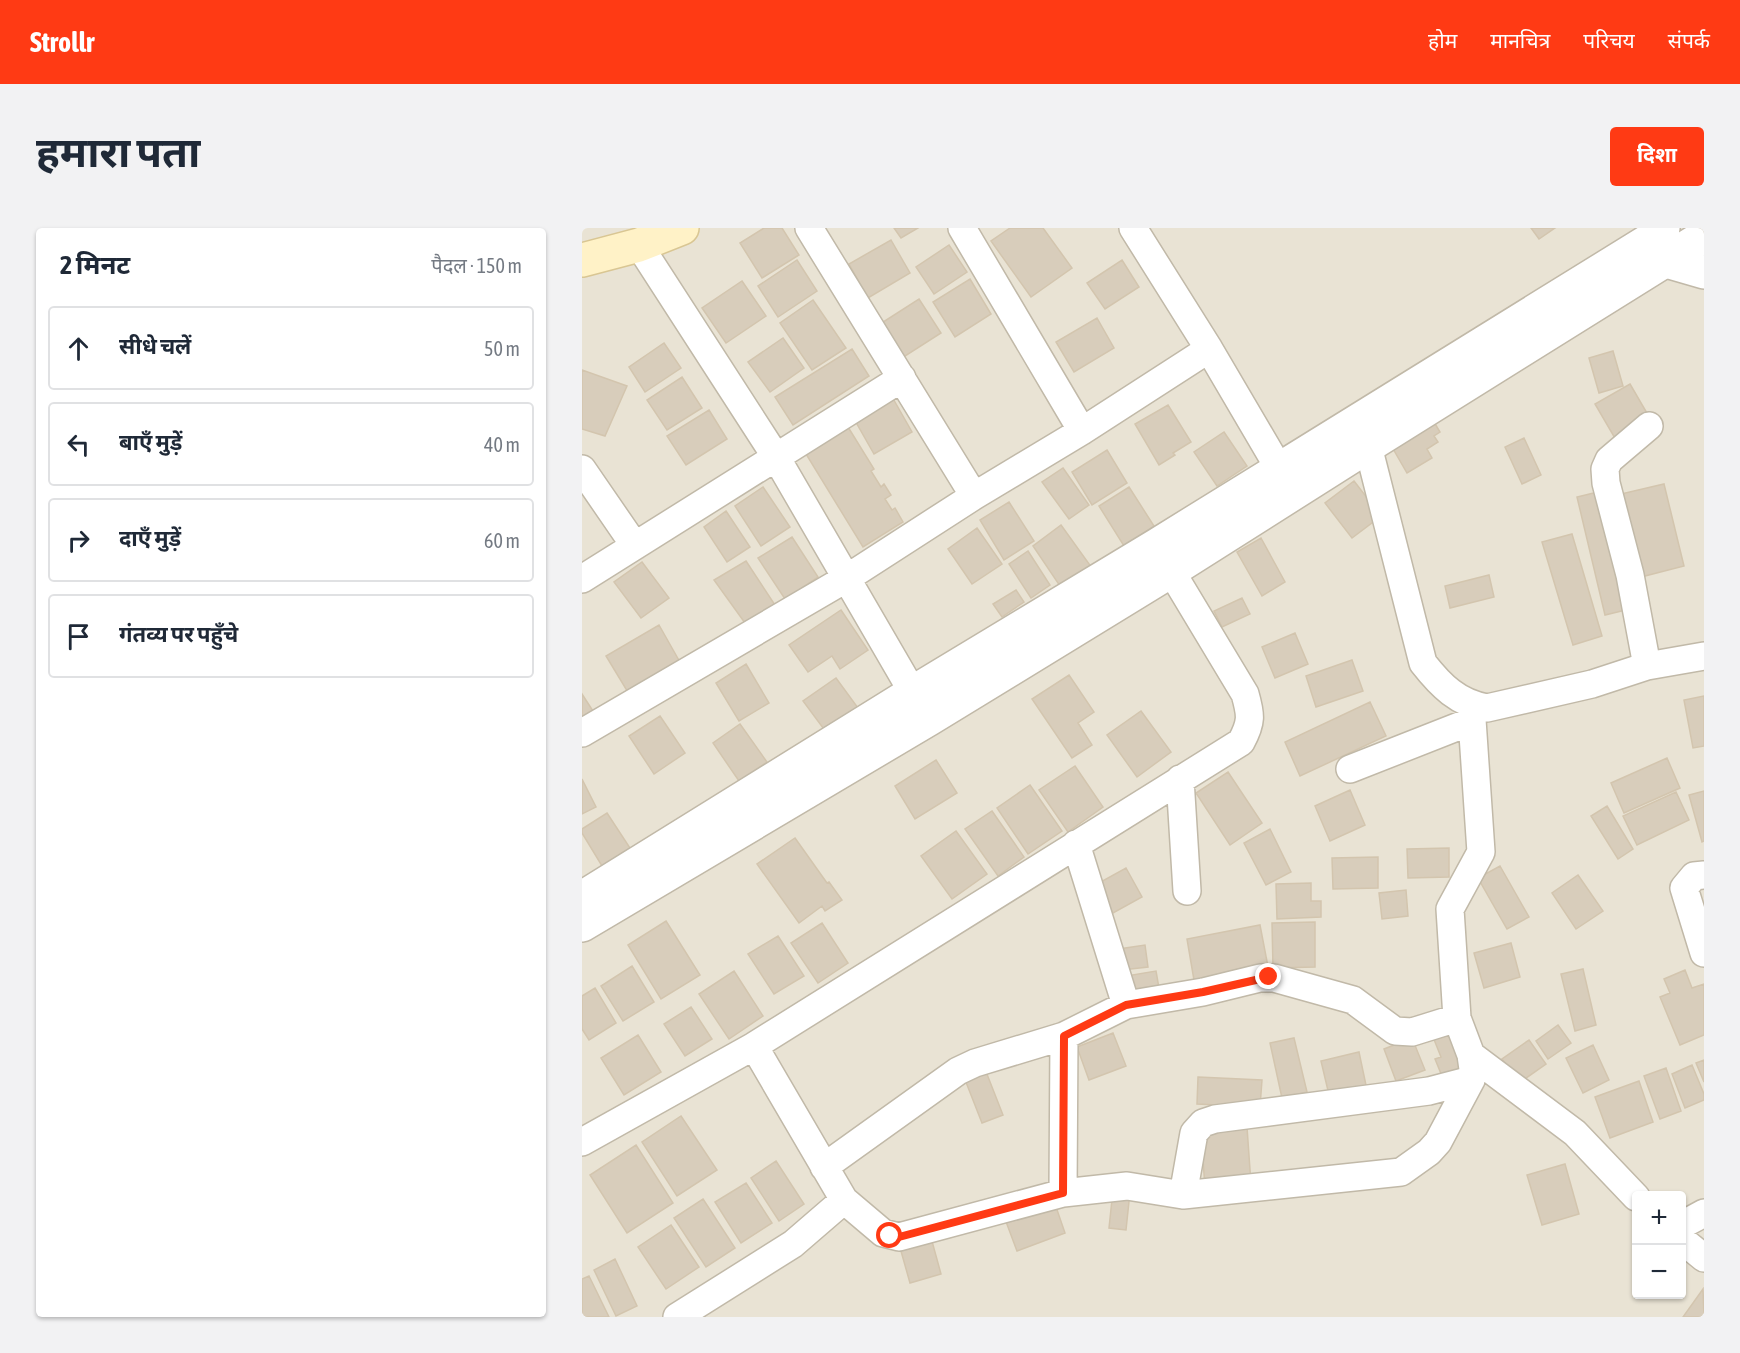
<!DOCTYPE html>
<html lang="hi">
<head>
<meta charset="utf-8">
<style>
  :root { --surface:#fff; --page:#f2f2f3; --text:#1f2937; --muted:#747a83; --line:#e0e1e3; --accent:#ff3a14 }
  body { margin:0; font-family:"Asap Condensed","Noto Sans Devanagari",sans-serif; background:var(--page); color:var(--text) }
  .controls { position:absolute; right:18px; bottom:18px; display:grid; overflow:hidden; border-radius:6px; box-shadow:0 2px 4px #0004 }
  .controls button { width:54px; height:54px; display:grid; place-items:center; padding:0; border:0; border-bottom:2px solid var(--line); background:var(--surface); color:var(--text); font:30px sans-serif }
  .stop { position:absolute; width:18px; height:18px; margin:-14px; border:4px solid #ff3a14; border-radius:50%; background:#fff }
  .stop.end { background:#ff3a14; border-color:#fff; box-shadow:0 2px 6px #0008 }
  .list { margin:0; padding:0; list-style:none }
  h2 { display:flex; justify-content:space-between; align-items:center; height:78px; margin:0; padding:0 24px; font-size:26px }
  h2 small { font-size:20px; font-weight:400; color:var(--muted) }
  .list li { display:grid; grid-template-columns:39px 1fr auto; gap:18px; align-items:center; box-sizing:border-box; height:84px; margin:0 12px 12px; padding:0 12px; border:2px solid var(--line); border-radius:6px }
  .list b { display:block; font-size:22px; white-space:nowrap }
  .list em { font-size:20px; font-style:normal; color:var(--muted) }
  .icon { flex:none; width:33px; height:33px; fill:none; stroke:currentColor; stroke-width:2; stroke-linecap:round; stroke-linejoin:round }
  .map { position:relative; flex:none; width:1122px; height:1089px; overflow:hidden; border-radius:6px }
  header { display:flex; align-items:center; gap:36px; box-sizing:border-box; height:84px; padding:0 30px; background:var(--accent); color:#fff }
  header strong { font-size:28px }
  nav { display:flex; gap:33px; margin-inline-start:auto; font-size:21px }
  .intro { display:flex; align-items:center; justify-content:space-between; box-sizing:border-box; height:144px; padding:0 36px }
  h1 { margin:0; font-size:42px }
  .button { padding:15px 27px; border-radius:6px; background:var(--accent); color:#fff; font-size:21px; font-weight:700 }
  main { display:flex; gap:36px; padding:0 36px }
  aside { flex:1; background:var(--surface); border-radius:6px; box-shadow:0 2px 4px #0004 }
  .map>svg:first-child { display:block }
  .residential { fill:#e9e3d4; fill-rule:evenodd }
  .building { fill:#d8cdbb; stroke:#d3c5ae; stroke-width:1.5 }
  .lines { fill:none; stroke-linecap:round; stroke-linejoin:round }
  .minor-casing { stroke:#c1b9a8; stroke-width:30 }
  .tertiary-casing { stroke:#c1b9a8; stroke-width:36 }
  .secondary-casing { stroke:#d9c693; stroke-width:36 }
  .minor { stroke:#fff; stroke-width:27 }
  .tertiary { stroke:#fff; stroke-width:33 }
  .secondary { stroke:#fff2c7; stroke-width:33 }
  .route { stroke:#ff3a14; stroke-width:8 }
</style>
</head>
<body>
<header>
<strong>Strollr</strong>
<nav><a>होम</a><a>मानचित्र</a><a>परिचय</a><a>संपर्क</a></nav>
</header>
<div class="intro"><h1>हमारा पता</h1><a class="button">दिशा</a></div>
<main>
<aside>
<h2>2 मिनट<small>पैदल · 150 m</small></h2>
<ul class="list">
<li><svg class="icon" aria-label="ahead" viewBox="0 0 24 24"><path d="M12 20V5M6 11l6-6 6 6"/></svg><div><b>सीधे चलें</b></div><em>50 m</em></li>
<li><svg class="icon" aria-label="left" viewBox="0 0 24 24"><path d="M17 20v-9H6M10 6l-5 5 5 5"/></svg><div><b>बाएँ मुड़ें</b></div><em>40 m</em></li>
<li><svg class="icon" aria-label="right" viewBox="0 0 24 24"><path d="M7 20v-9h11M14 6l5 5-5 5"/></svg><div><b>दाएँ मुड़ें</b></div><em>60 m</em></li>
<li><svg class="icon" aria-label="arrive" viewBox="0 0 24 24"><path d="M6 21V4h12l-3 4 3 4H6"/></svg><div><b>गंतव्य पर पहुँचे</b></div></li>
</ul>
</aside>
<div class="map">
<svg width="1122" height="1089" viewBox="0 0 1122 1089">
  <rect width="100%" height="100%" fill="#f5f1e7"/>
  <path class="residential" d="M0,0h1122v1089h-1122zM1054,968h46v98h-46z"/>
  <path class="building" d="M182,0h18l17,27 -37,23 -22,-35z
    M312,0h24l-17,10z
    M428,0h33l29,40 -41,29 -40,-56z
    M949,0h24l-16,11z
    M309,12l19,33 -42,25 -19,-34z
    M367,17l18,27 -33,22 -18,-27z
    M215,32l20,31 -39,26 -20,-31z
    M540,32l17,27 -34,22 -18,-26z
    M388,51l21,35 -36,23 -22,-35z
    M160,53l24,35 -40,27 -24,-35z
    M337,71l22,34 -39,25 -22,-34z
    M231,72l33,48 -34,22 -32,-47z
    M515,90l17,30 -40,24 -18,-30z
    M201,110l21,30 -34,24 -22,-30z
    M82,115l17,25 -36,24 -16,-25z
    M270,121l17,27 -76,49 -18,-28z
    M1031,123l10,35 -24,7 -10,-35z
    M0,142l45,16 -22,50 -23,-7z
    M100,149l20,31 -35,22 -20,-30z
    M1048,156l21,36 -35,20 -21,-36z
    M309,167l21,37 -38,22 -21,-37z
    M586,177l23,37 -18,11 2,2 -16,10 -24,-41z
    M127,182l18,29 -41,26 -19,-29z
    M852,194l6,10 -6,4 4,6 -11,7 5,9 -25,15 -15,-26z
    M266,199l26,42 -3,2 10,16 3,-3 7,11 -6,4 7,11 3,-2 8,14 -40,25 -57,-93z
    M642,204l23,34 -30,20 -23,-34z
    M942,210l17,37 -19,9 -17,-37z
    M525,222l20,33 -35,22 -20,-33z
    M481,240l26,37 -20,14 -27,-37z
    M772,253l27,35 -29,22 -27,-35z
    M1082,256l20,82 -43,11 -20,-83z
    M181,259l27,40 -29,19 -26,-40z
    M547,259l25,39 -30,20 -25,-40z
    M1020,263l28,118 -25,6 -28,-118z
    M427,274l25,39 -30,19 -24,-40z
    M144,283l24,36 -23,15 -23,-35z
    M479,297l31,43 -30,21 -29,-43z
    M395,300l25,36 -30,20 -24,-35z
    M990,306l30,102 -29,9 -31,-103z
    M210,309l26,40 -33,22 -27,-41z
    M679,310l24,44 -23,14 -25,-44z
    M446,323l22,34 -19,13 -22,-34z
    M164,333l29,44 -30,18 -31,-43z
    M60,334l27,36 -28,20 -27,-36z
    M907,347l5,22 -44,11 -5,-22z
    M434,362l8,12 -22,15 -9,-13z
    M660,370l8,16 -28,13 -8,-16z
    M259,382l27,40 -28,19 -8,-13 -24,16 -19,-27z
    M77,397l22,39 -52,30 -23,-38z
    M713,405l13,31 -33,14 -13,-31z
    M770,432l11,31 -47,16 -10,-31z
    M164,436l23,39 -30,18 -23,-38z
    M487,447l25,37 -16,11 14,22 -20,13 -40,-59z
    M254,450l25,34 -32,24 -26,-35z
    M0,466l11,17 -11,7z
    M1122,468v50l-11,2 -9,-48z
    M788,474l16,34 -86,40 -15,-34z
    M559,483l30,41 -34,25 -30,-42z
    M78,488l25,37 -31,21 -25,-38z
    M158,496l27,38 -28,19 -26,-38z
    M1085,530l13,30 -56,25 -13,-30z
    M354,532l21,33 -42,26 -20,-33z
    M493,538l28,41 -35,25 -29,-42z
    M646,544l34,51 -32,22 -34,-52z
    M0,551l14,28 -14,7z
    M448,557l32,46 -34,23 -31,-46z
    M768,562l15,35 -35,16 -15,-35z
    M1122,563v50l-2,1 -13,-47z
    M1094,564l13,28 -52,25 -14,-29z
    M1025,578l26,43 -15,10 -27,-43z
    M410,583l32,46 -26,19 -33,-47z
    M25,585l23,35 -28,18 -20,-33v-4z
    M688,601l21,43 -25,13 -22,-42z
    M374,603l31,43 -35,25 -31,-43z
    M213,610l32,45 2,-1 13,18 -17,11 -3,-5 -23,17 -42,-59z
    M867,620v29l-41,1 -1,-29z
    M796,629v31l-45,1 -1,-31z
    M918,638l29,51 -22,12 -29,-51z
    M544,640l16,29 -29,16 -16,-29z
    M996,647l25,36 -27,18 -24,-36z
    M729,655v18h10v16l-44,2 -1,-35z
    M824,662l2,26 -26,3 -3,-26z
    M84,693l34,54 -39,24 -33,-54z
    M733,694v45l-42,1 -1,-45z
    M240,695l26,40 -30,20 -27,-40z
    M678,697l9,47 -74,14 -8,-47z
    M196,708l26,40 -30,18 -26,-40z
    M929,715l9,34 -36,11 -10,-35z
    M563,717l3,22 -26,3 -3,-21z
    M50,738l22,36 -31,19 -22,-35z
    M1001,741l13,56 -21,6 -14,-57z
    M1103,742l7,18 12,-4v51l-24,10 -20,-48 10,-4 -6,-14z
    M152,743l29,45 -34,23 -30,-45z
    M574,743l4,23 -30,5 -4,-23z
    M13,760l21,35 -27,17 -7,-11v-33z
    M109,779l21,32 -27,17 -21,-32z
    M976,797l13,18 -23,16 -12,-18z
    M869,802l17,41 -24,10 -9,-22 6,-2 -8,-20z
    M531,805l13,33 -37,14 -12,-33z
    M56,807l23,37 -37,23 -23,-37z
    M712,810l13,54 -25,6 -12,-55z
    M830,810l13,32 -29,11 -12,-32z
    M947,812l17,24 -27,19 -17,-24z
    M1011,817l16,35 -26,13 -17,-35z
    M777,824l8,38 -37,9 -9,-38z
    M1122,832v22l-8,-19z
    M401,836l20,51 -21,8 -20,-51z
    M1110,837l12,29v6l-19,8 -13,-34z
    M1084,840l15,43 -21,8 -16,-43z
    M616,849l64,3 -2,27 -63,-3z
    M1057,853l14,41 -43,16 -15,-41z
    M99,888l36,54 -40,26 -35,-54z
    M665,899l4,57 -46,4 -4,-57z
    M54,917l37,58 -46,30 -37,-58z
    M194,933l28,43 -25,17 -28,-43z
    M983,936l14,50 -37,11 -15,-50z
    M164,955l26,40 -31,20 -26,-41z
    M531,962l17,2 -4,38 -17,-2z
    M121,971l32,49 -29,19 -32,-49z
    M472,973l11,32 -48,18 -12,-32z
    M89,997l28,42 -33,22 -28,-42z
    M348,1006l11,40 -31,9 -11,-39z
    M33,1031l22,47 -21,10 -22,-46z
    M7,1048l20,41h-27v-38z
    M1121,1061l1,28h-21z"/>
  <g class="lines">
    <defs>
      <path id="minor" d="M227,0l165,268
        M380,0l120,203
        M551,0l76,121 81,138
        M57,17l137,212 147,253
        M786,218l55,217c18,23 35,40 64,45l105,-24 55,-18 57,-10
        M0,241l53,77
        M0,351l320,-201
        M1065,438l-17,-91 -24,-92 -1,-14 4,-9 40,-34
        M889,477l10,147 -31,57 7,109 14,37 104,78 61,64
        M0,505l265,-155 127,-82 108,-65 127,-82
        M768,541l122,-48
        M598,551l7,112
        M494,616l50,161 77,-13 57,-14h14l79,22 42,31 17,1 45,-14
        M1122,647l-10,1 -10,12 20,65
        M0,914l172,-96 487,-304c11,-20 10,-27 4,-48l-74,-123
        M242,939l134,-96 17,-8 89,-27 62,-31
        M481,965l1,-157
        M601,967l11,-62 9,-10 12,-4 214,-28 42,-11
        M262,972l39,33 16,4 164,-44 64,-7 56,9 218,-23 28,-20 9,-10 33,-62 2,-11 -2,-14
        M1100,997l22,-12
        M1100,1012l22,18
        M95,1089l116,-73 51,-44 -90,-154"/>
      <path id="tertiary" d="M1076,24l8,9 38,11
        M0,670l330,-205 245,-148 491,-304 15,-13
        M0,697l347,-206 242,-148 197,-125 330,-206"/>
      <path id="secondary" d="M0,32l57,-15 43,-17"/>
    </defs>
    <use href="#minor" class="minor-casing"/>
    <use href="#tertiary" class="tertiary-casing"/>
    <use href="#secondary" class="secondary-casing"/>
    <use href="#minor" class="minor"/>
    <use href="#tertiary" class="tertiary"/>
    <use href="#secondary" class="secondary"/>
  </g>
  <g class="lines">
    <path class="route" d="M308,1008l9,1 164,-44 1,-157 62,-31 77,-13 66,-15"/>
  </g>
</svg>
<div class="controls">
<button>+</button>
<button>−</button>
</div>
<div class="stop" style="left:308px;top:1008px"></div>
<div class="stop end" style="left:687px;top:749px"></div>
</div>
</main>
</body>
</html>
